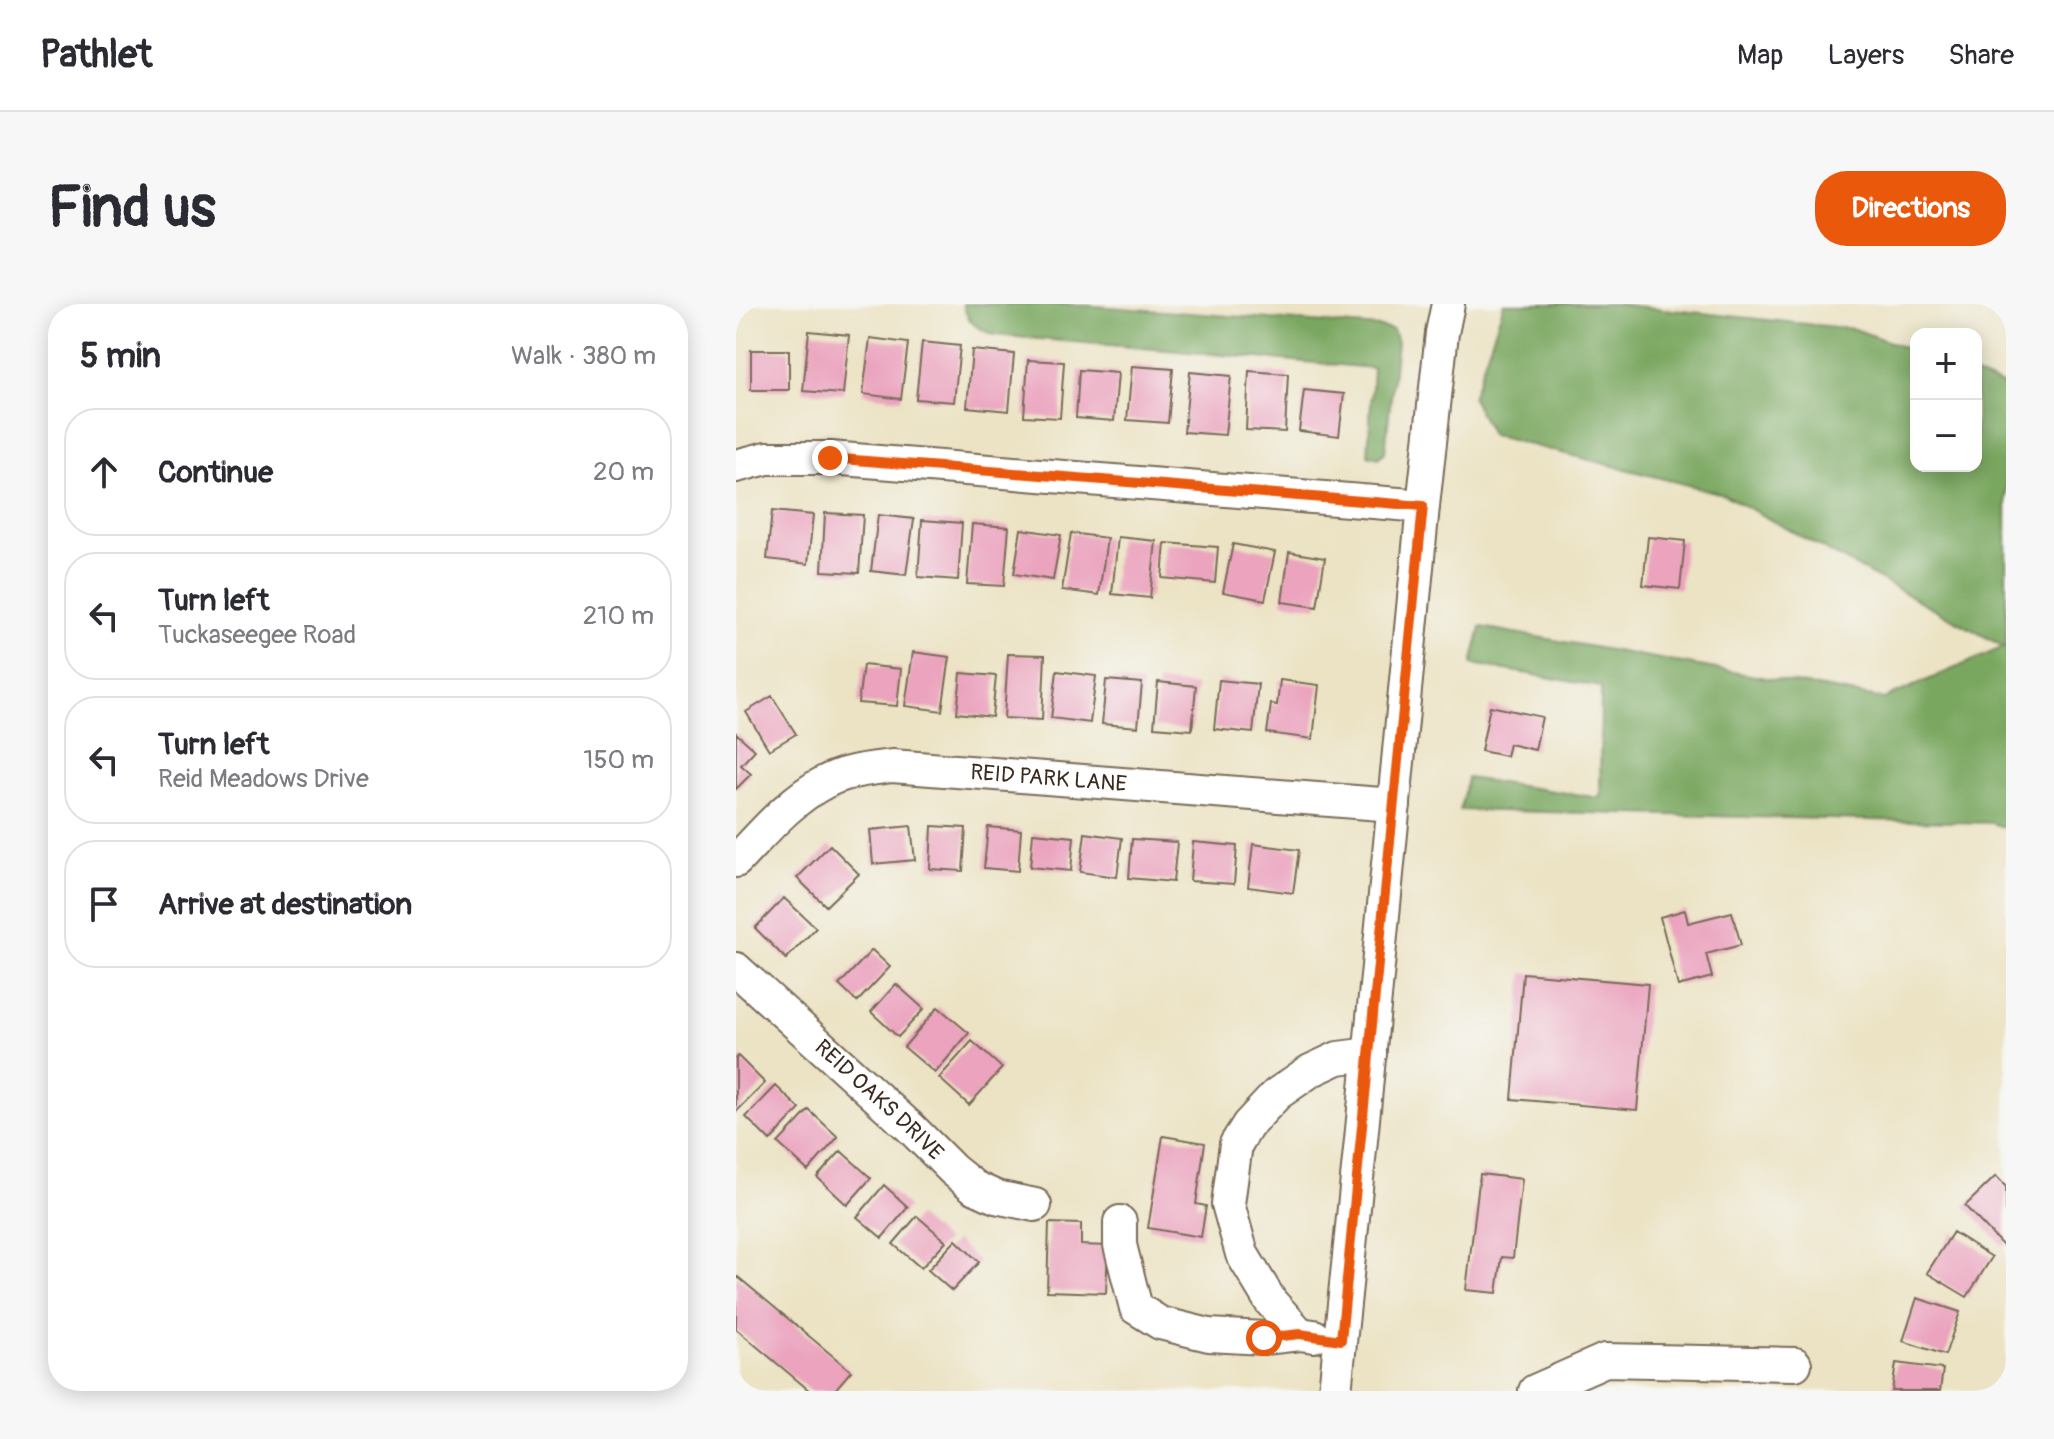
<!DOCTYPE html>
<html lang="en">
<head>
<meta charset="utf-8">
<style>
  :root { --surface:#fff; --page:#f7f7f7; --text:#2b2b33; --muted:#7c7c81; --line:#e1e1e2; --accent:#ea580c }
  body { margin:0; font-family:Pangolin,sans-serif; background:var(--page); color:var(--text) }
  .controls { position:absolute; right:24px; top:24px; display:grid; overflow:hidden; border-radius:16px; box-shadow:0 4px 20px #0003 }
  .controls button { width:72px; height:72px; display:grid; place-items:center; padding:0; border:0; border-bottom:2px solid var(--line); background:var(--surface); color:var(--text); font:40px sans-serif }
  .stop { position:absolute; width:24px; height:24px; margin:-18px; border:6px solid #ea580c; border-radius:50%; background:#fff }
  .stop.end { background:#ea580c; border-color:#fff; box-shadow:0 2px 8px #0008 }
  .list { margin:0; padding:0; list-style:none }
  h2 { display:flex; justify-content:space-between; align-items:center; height:104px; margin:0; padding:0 32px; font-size:34px }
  h2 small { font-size:26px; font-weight:400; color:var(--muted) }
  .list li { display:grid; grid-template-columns:52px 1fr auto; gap:24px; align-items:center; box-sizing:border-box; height:128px; margin:0 16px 16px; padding:0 16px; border:2px solid var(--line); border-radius:32px }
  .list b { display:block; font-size:30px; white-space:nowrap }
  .list p { margin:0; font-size:26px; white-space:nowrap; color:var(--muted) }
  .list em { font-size:26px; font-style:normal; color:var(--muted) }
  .icon { flex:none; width:44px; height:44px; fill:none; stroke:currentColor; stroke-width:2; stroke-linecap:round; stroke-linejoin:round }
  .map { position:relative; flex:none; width:1270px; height:1087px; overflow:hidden; border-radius:32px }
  header { display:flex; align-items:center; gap:48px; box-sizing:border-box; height:112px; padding:0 40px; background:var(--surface); border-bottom:2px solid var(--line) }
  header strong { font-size:38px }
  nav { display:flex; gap:44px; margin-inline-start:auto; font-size:28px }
  .intro { display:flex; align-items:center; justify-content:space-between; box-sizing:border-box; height:192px; padding:0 48px }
  h1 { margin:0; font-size:56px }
  .button { padding:20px 36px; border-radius:32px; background:var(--accent); color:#fff; font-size:28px; font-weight:700 }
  main { display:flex; gap:48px; padding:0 48px }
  aside { flex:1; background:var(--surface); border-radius:32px; box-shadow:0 4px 20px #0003 }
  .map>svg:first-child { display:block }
  .forest { fill:#7aa760; stroke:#5a683f; stroke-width:2 }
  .building { fill:#eba3be }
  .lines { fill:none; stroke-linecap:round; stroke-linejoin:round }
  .minor-casing { stroke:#796b58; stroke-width:36 }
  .minor { stroke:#fff; stroke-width:32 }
  .route { stroke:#ea580c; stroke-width:10 }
  .labels { text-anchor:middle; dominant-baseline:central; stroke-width:6; stroke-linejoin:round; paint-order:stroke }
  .street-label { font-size:22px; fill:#3b2a1e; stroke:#f6f6f2 }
</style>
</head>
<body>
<header>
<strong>Pathlet</strong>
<nav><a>Map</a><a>Layers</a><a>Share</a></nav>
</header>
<div class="intro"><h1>Find us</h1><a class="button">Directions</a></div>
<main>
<aside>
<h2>5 min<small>Walk · 380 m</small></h2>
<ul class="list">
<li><svg class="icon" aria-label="ahead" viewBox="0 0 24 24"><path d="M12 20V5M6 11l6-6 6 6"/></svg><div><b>Continue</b></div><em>20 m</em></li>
<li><svg class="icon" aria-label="left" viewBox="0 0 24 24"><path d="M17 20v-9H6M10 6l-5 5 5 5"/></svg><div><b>Turn left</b><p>Tuckaseegee Road</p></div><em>210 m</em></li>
<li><svg class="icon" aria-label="left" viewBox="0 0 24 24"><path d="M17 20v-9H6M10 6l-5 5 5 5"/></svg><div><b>Turn left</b><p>Reid Meadows Drive</p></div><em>150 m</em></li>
<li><svg class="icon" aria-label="arrive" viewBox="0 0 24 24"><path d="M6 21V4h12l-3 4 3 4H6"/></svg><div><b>Arrive at destination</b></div></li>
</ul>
</aside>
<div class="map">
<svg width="1270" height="1087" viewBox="0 0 1270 1087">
  <rect width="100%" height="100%" fill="#f6f6f2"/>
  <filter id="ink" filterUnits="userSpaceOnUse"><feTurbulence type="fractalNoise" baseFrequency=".0125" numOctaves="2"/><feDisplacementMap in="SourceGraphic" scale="16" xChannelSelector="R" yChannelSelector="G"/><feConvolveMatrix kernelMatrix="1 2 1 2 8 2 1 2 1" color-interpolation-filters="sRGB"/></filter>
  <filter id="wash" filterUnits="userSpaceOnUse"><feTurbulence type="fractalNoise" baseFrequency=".006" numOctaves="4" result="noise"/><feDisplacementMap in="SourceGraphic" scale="32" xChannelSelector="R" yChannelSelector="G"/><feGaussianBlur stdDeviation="1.8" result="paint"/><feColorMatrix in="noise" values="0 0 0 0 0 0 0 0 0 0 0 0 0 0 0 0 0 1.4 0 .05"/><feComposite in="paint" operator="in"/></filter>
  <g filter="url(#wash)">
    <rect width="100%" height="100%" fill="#ece3c4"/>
    <path class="forest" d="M227,0h105l312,23 13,3 4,12 -12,110 -7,6 -10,-3 5,-87 -379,-33c-18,-7 -26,-12 -31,-31z
      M768,0h111l240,25 61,23v114h60v-91l30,11v442l-14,-5 -532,-13 7,-32 133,20 1,-111 -129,-23 9,-37 403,72 120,-52 -281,-153 -232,-59 -19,-37z"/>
    <g id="blocks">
      <path class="building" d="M73,27l40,4 -6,59 -40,-3z
        M134,34l38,5 -7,56 -38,-5z
        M186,38l38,4 -6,56 -38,-3z
        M15,46h38v40h-38z
        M236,46l42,4 -5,57 -42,-4z
        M292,56l36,2 -4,56 -36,-2z
        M396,62l41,3 -5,54 -41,-3z
        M343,66l39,3 -4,48 -38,-3z
        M513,67l39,3 -3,58 -39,-2z
        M454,68l41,4 -6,59 -41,-3z
        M568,86l40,4 -5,42 -40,-5z
        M36,207l41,4 -5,49 -41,-5z
        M89,209l38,2 -4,58 -37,-2z
        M142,211l36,4 -8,56 -35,-4z
        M186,216l40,3 -4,57 -40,-3z
        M236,220l37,3 -5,59 -37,-2z
        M285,225l40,6 -8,45 -39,-6z
        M335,229l36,5 -8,57 -37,-5z
        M382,233l38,4 -6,57 -38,-4z
        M912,233l37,4 -5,48 -37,-4z
        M429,239l53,4 -3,36 -53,-5z
        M497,240l42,8 -10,48 -42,-8z
        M553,248l36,6 -8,49 -35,-5z
        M177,348l37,5 -8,54 -37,-5z
        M272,350l37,1 -3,65 -38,-2z
        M127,361l38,4 -4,37 -39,-3z
        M321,367l39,5 -6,47 -39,-5z
        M225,369l35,3 -4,41 -35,-4z
        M370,376l36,3 -4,44 -36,-3z
        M483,376l39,4 -5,49 -39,-4z
        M544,376l39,5 -6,54 -46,-6 4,-29 6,1z
        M422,378l38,4 -4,44 -38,-3z
        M36,392l24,38 -27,16 -23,-38z
        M754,402l52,11 -7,33 -26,-6 -3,12 -25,-5z
        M0,429l19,17 -14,15 10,9 -15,15z
        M175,522l4,34 -42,4 -3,-34z
        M196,522l34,2 -3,43 -33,-2z
        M252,523l33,3 -3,41 -34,-3z
        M297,529l41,4 -3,34 -41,-4z
        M349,529l37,5 -5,39 -37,-5z
        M396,535l45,3 -4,40 -44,-4z
        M457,538l44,4 -3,38 -44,-3z
        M517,540l46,6 -6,43 -45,-6z
        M94,541l29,29 -33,32 -29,-28z
        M48,594l32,30 -30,31 -31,-31z
        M949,606l3,13 44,-11 9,33 -35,9 6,23 -34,9 -18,-69z
        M136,646l18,17 -33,35 -18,-17z
        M787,669l125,11 -11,126 -125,-11z
        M160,680l28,25 -26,28 -27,-25z
        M202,703l31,26 -34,40 -31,-26z
        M236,737l30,27 -33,37 -30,-27z
        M2,752l27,27 -29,29v-53z
        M40,782l24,23 -30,32 -24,-24z
        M73,806l29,27 -30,34 -30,-28z
        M427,832l42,7 -9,61 10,2 -5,31 -53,-9z
        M105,847l30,27 -24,27 -30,-28z
        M744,870l42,5 -9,79 -11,-1 -5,36 -31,-3z
        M1260,872l10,11v57l-3,2 -38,-40z
        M148,881l24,22 -26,31 -25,-21z
        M181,912l29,25 -25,27 -28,-24z
        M313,919l32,1v21l27,1 -2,47 -59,-2z
        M1217,928l39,25 -25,40 -40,-24z
        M220,936l23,22 -27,29 -24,-21z
        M2,973l113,94 -17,20h-24l-74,-62v-49z
        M1181,994l43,14 -15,43 -42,-14z
        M1160,1059l47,6 -3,22h-48z"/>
    </g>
  </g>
  <g filter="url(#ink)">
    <use href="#blocks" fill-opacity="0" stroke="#796b58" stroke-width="2"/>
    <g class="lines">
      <defs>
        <g id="minor">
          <path d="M0,162l31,-8h63l593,48"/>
          <path id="s1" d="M0,557c27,-28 54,-61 89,-79 20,-11 45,-13 67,-16l502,39"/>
          <path id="s2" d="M0,665l175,159 42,42 21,17 22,10 39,8"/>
          <path d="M384,918v23l16,63 24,15 49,12 55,3 36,-4 14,2"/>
          <path d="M564,1030l-29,-32 -29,-48 -14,-50 8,-60 12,-19 29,-31 33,-23 28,-13 32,-4"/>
          <path d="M599,1087l26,-251 62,-634 19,-173 6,-29"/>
          <path d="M799,1087l70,-31 190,4"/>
        </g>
      </defs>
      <use href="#minor" class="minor-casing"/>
      <use href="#minor" class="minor"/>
    </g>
  </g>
  <g class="lines" filter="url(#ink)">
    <path class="route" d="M94,154l593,48 -82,834 -41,-6 -36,4"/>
  </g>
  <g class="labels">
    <g class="street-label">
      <text stroke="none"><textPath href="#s1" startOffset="346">REID PARK LANE</textPath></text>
      <text stroke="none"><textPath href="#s2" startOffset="194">REID OAKS DRIVE</textPath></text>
    </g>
  </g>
</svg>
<div class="controls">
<button>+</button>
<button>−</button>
</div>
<div class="stop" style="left:528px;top:1034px"></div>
<div class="stop end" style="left:94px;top:154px"></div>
</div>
</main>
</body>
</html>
